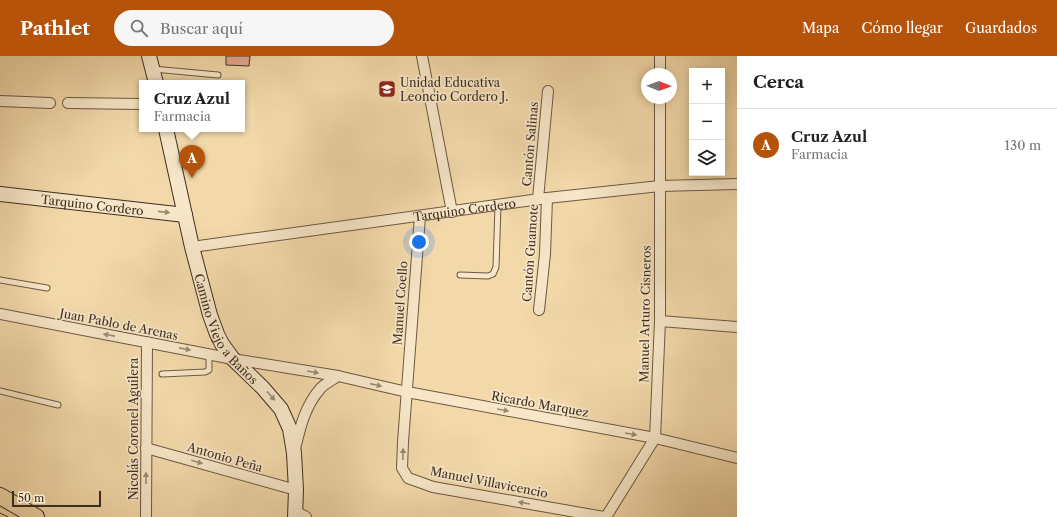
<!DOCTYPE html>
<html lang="es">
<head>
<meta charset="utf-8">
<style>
  :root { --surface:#fff; --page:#f6f6f6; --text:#222; --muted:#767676; --line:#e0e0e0; --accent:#b45309 }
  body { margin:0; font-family:"Libre Caslon Text",serif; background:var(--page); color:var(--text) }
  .controls { position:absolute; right:12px; top:12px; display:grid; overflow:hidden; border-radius:0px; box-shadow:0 2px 10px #0003 }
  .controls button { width:36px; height:36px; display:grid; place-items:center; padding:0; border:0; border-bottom:1px solid var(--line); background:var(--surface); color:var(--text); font:20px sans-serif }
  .compass { position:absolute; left:641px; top:12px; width:36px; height:36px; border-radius:50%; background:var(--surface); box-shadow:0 2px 10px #0003; rotate:91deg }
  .scale { position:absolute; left:12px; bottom:10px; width:89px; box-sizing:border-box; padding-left:4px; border:2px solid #3e2e21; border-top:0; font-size:11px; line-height:14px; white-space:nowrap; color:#3e2e21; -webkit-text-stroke:3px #f7e6c8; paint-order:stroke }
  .you { position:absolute; left:419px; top:186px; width:14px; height:14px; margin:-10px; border:3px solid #fff; border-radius:50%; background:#1a73e8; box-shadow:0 0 0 6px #1a73e833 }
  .badge { display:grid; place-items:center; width:26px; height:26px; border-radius:50%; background:var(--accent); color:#fff; font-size:13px; font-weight:700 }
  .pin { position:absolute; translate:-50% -33px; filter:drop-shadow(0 1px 2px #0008) }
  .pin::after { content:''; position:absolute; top:21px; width:14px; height:12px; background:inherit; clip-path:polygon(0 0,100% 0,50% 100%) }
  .popup { position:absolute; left:139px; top:24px; width:106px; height:52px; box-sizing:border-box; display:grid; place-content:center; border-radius:0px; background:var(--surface); filter:drop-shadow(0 1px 3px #0005); font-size:13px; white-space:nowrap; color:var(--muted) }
  .popup b { font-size:15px; color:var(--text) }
  .popup::after { content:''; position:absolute; left:50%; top:100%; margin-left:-8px; border:8px solid transparent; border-top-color:var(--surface) }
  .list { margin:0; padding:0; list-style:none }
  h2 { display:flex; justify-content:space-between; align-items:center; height:52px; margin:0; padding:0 16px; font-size:17px }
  h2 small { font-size:13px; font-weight:400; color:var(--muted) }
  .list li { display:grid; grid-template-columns:26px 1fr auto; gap:12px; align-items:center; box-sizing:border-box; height:72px; padding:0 16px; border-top:1px solid var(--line) }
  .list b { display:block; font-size:15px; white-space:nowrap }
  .list p { margin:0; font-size:13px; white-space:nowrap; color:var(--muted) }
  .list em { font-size:13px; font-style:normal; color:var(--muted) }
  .icon { flex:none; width:22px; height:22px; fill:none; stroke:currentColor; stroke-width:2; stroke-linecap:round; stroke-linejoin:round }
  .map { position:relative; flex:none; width:737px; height:461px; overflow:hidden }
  header { display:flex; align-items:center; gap:24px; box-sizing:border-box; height:56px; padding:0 20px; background:var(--accent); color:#fff }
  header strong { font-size:19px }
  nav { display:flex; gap:22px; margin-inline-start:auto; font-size:14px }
  .search { width:280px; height:36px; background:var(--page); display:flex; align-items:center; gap:10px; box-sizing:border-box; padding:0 14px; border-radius:22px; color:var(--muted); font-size:15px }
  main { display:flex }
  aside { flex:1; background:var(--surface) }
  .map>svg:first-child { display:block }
  .building { fill:#e7a991; stroke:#3e2e21 }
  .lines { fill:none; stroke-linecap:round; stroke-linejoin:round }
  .lane-casing { stroke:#6b5943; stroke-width:7 }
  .street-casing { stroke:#6b5943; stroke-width:12 }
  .secondary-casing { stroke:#3e2e21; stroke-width:16 }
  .primary-casing { stroke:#3e2e21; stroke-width:18 }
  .lane { stroke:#f7e6c8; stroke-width:5 }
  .street { stroke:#f7e6c8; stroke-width:10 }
  .secondary { stroke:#f7e6c8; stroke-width:14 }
  .primary { stroke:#f3d9aa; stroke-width:16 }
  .tram { stroke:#3e2e21; stroke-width:1 }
  .oneway { fill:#9a8a74 }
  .labels { text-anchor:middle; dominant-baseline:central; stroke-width:3.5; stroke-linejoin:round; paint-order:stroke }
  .poi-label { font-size:12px; fill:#3e2e21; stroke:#f7e6c8; text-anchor:start }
  .street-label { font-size:12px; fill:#3e2e21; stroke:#f7e6c8 }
</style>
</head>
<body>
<header>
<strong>Pathlet</strong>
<div class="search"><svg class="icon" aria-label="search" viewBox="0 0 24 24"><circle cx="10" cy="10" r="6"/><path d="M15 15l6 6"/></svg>Buscar aquí</div>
<nav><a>Mapa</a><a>Cómo llegar</a><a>Guardados</a></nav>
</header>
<main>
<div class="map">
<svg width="737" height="461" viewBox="0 0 737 461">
  <rect width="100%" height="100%" fill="#f3d9aa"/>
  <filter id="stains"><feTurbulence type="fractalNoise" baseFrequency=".005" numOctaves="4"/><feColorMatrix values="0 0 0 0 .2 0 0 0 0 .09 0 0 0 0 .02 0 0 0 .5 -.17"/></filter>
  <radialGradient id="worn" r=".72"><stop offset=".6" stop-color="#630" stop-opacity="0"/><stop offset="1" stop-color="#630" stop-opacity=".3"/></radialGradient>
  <path class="building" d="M226,0h24l-1,10 -23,-1z"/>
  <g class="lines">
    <defs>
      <path id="lane" d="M153,13l65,6
        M460,219l28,1 5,-2 3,-7 2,-62
        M0,224l47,8
        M162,318l43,-2 4,-2v-16
        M0,335l58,14"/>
      <g id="street">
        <path d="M422,0l30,156"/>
        <path d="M660,0v18"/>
        <path d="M0,45l50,2"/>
        <path d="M68,47l74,1"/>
        <path d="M538,143l10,-108"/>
        <path d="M420,160l-17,226 -1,26 6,10 25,9 171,30"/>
        <path id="s1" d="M192,191l355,-49 113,-12 77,-2"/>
        <path d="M539,254l6,-56 2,-56"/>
        <path d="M0,258l233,45 105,17 69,16 248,46 82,20"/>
        <path d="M660,265l77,6"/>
        <path d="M146,392l150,42"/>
        <path d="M295,393c5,-21 10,-43 25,-60 4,-5 12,-9 18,-13"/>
        <path d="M295,455l11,6"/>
        <path d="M146,461l1,-175"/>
        <path d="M606,461l49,-79 5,-117v-223"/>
      </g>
      <g id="secondary">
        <path d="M149,0l7,27"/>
        <path id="s2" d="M166,73l26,118 18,68 7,19 5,10 11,15 30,29 18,21 9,20 4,24 2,37 -1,27"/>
        <path id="s3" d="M0,138l185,21"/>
      </g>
      <path id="primary" d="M0,440l36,21"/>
    </defs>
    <use href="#lane" class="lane-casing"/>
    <use href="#street" class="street-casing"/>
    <use href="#secondary" class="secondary-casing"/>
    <use href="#primary" class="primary-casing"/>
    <use href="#lane" class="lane"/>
    <use href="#street" class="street"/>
    <use href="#secondary" class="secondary"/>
    <use href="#primary" class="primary"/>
    <path class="tram" d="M0,457l8,4"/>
  </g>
  <defs><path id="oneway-solid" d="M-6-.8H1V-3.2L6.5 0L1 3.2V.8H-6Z"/></defs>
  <g class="oneway">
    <use href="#oneway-solid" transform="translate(164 156) rotate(6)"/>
    <use href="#oneway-solid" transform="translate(109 279) rotate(-169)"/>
    <use href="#oneway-solid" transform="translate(185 293) rotate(11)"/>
    <use href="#oneway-solid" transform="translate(313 316) rotate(10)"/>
    <use href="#oneway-solid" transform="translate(376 329) rotate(13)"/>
    <use href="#oneway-solid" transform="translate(271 340) rotate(48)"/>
    <use href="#oneway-solid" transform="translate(503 354) rotate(10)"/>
    <use href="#oneway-solid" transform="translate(631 378) rotate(10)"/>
    <use href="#oneway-solid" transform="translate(403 398) rotate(-89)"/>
    <use href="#oneway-solid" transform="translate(197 406) rotate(16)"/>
    <use href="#oneway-solid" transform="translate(146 422) rotate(-90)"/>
    <use href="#oneway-solid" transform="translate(524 447) rotate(-170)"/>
  </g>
  <defs>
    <symbol id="school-square" viewBox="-11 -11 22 22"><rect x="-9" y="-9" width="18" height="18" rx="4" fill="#8f2418" stroke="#f7e6c8"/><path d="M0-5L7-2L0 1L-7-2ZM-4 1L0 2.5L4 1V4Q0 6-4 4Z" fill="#fff"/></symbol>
  </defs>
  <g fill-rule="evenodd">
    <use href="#school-square" x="377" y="23" width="20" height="20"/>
  </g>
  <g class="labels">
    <g class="poi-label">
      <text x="400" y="26">Unidad Educativa<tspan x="400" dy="14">Leoncio Cordero J.</tspan></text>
    </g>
    <g class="street-label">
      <text transform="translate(530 88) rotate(-85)">Cantón Salinas</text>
      <text stroke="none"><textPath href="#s3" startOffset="93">Tarquino Cordero</textPath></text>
      <text stroke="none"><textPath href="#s1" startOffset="275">Tarquino Cordero</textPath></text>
      <text transform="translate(530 197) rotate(-86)">Cantón Guamote</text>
      <text transform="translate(400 247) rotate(-86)">Manuel Coello</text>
      <text transform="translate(645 258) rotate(-89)">Manuel Arturo Cisneros</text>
      <text transform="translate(119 268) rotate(11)">Juan Pablo de Arenas</text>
      <text stroke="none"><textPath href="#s2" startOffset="211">Camino Viejo a Baños</textPath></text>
      <text transform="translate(540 348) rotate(10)">Ricardo Marquez</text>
      <text transform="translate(133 373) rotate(-90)">Nicolás Coronel Aguilera</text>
      <text transform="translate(225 401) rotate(16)">Antonio Peña</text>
      <text transform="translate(489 426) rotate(11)">Manuel Villavicencio</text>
    </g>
  </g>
  <rect width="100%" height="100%" filter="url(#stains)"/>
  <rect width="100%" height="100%" fill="url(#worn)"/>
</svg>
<div class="controls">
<button>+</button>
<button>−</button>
<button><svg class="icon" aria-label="layers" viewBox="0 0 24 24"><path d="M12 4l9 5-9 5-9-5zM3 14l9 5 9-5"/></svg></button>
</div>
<svg class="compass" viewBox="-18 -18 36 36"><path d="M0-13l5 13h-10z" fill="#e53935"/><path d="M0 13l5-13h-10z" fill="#767676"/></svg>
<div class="scale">50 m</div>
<div class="you"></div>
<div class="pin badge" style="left:192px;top:122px">A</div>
<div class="popup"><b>Cruz Azul</b>Farmacia</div>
</div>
<aside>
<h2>Cerca<small></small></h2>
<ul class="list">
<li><span class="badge">A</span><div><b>Cruz Azul</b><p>Farmacia</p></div><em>130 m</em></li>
</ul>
</aside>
</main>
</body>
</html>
